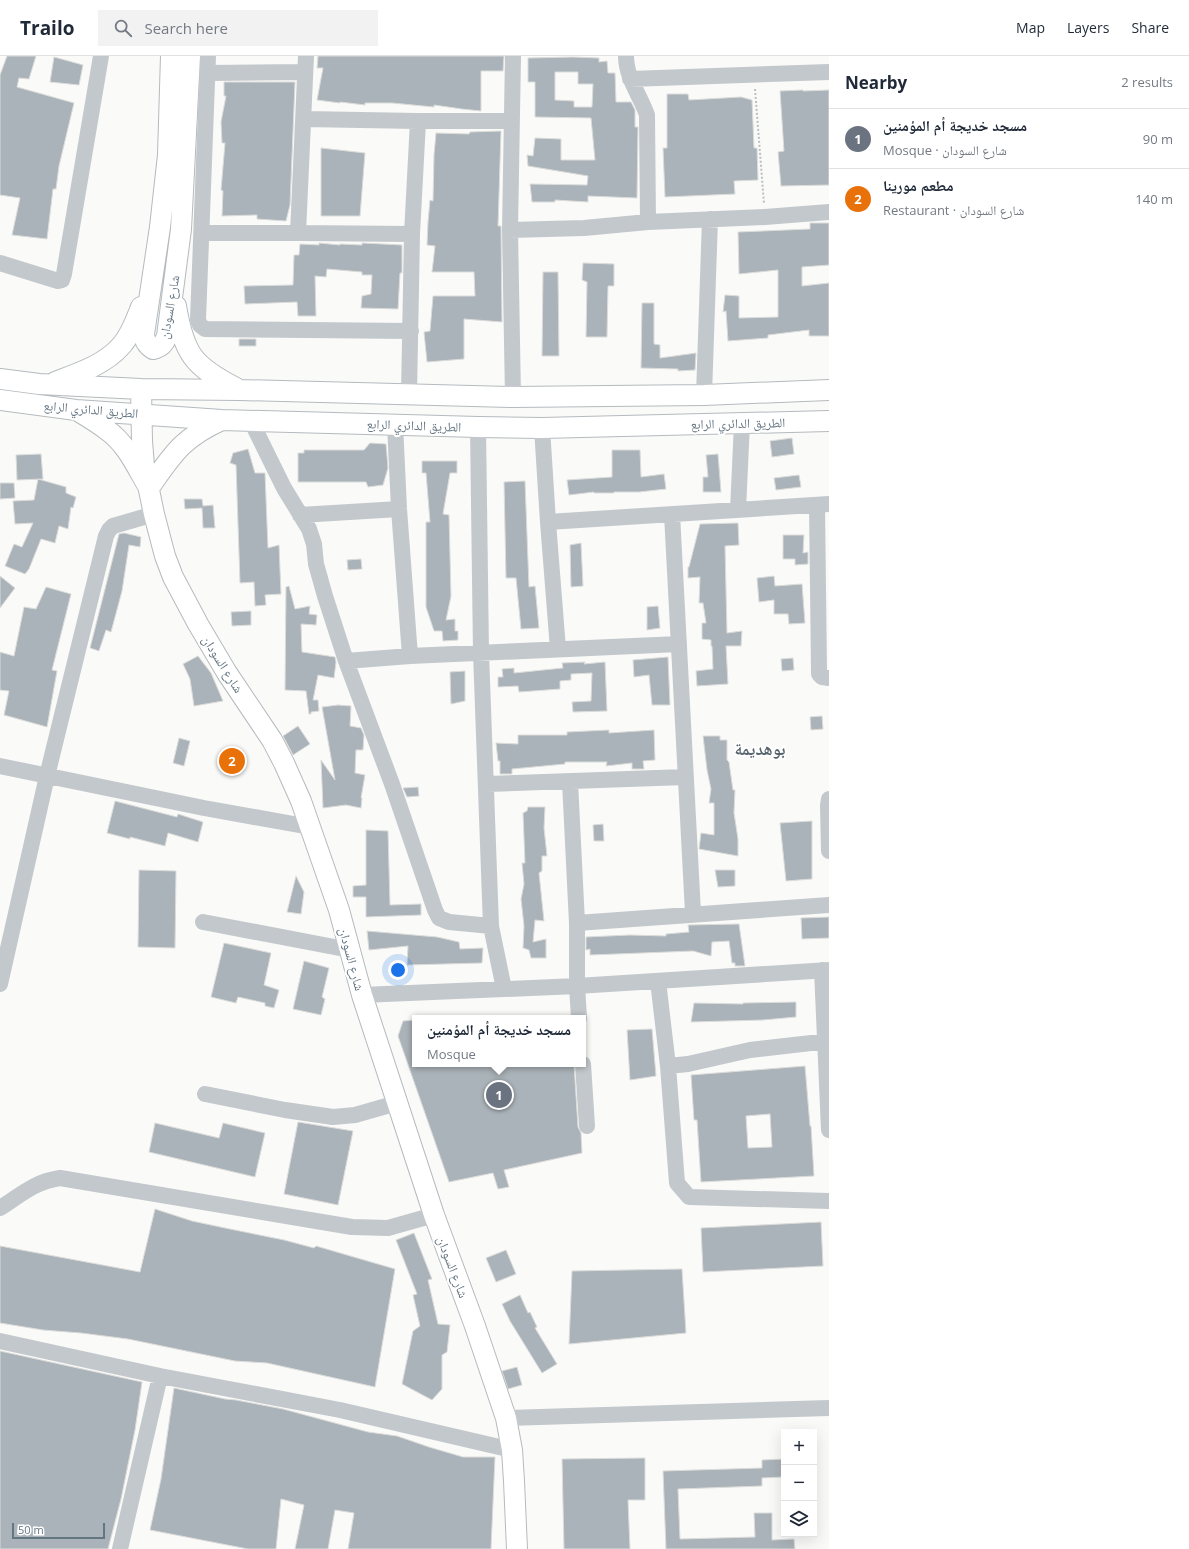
<!DOCTYPE html>
<html lang="en">
<head>
<meta charset="utf-8">
<style>
  :root { --surface:#fff; --page:#f2f2f3; --text:#1f2937; --muted:#747a83; --line:#e0e1e3; --accent:#0b8043 }
  body { margin:0; font-family:"Open Sans","Noto Naskh Arabic",sans-serif; background:var(--page); color:var(--text) }
  .controls { position:absolute; right:12px; bottom:12px; display:grid; overflow:hidden; border-radius:0px; box-shadow:0 4px 16px #0002 }
  .controls button { width:36px; height:36px; display:grid; place-items:center; padding:0; border:0; border-bottom:1px solid var(--line); background:var(--surface); color:var(--text); font:20px sans-serif }
  .scale { position:absolute; left:12px; bottom:10px; width:93px; box-sizing:border-box; padding-left:4px; border:2px solid #657683; border-top:0; font-size:11px; line-height:14px; white-space:nowrap; color:#657683; -webkit-text-stroke:3px #fff; paint-order:stroke }
  .you { position:absolute; left:398px; top:914px; width:14px; height:14px; margin:-10px; border:3px solid #fff; border-radius:50%; background:#1a73e8; box-shadow:0 0 0 6px #1a73e833 }
  .badge { display:grid; place-items:center; width:26px; height:26px; border-radius:50%; background:var(--accent); color:#fff; font-size:13px; font-weight:700 }
  .pin { position:absolute; translate:-50% -50%; border:2px solid #fff; box-shadow:0 1px 4px #0006 }
  .popup { position:absolute; left:412px; top:959px; width:174px; height:52px; box-sizing:border-box; display:grid; place-content:center; border-radius:0px; background:var(--surface); filter:drop-shadow(0 1px 3px #0005); font-size:13px; white-space:nowrap; color:var(--muted) }
  .popup b { font-size:15px; color:var(--text) }
  .popup::after { content:''; position:absolute; left:50%; top:100%; margin-left:-8px; border:8px solid transparent; border-top-color:var(--surface) }
  .list { margin:0; padding:0; list-style:none }
  h2 { display:flex; justify-content:space-between; align-items:center; height:52px; margin:0; padding:0 16px; font-size:17px }
  h2 small { font-size:13px; font-weight:400; color:var(--muted) }
  .list li { display:grid; grid-template-columns:26px 1fr auto; gap:12px; align-items:center; box-sizing:border-box; height:60px; padding:0 16px; border-top:1px solid var(--line) }
  .list b { display:block; font-size:15px; white-space:nowrap }
  .list p { margin:0; font-size:13px; white-space:nowrap; color:var(--muted) }
  .list em { font-size:13px; font-style:normal; color:var(--muted) }
  .icon { flex:none; width:22px; height:22px; fill:none; stroke:currentColor; stroke-width:2; stroke-linecap:round; stroke-linejoin:round }
  .map { position:relative; flex:none; width:829px; height:1493px; overflow:hidden }
  header { display:flex; align-items:center; gap:24px; box-sizing:border-box; height:56px; padding:0 20px; background:var(--surface); border-bottom:1px solid var(--line) }
  header strong { font-size:19px }
  nav { display:flex; gap:22px; margin-inline-start:auto; font-size:14px }
  .search { width:280px; height:36px; background:var(--page); display:flex; align-items:center; gap:10px; box-sizing:border-box; padding:0 14px; border-radius:0px; color:var(--muted); font-size:15px }
  main { display:flex }
  aside { flex:1; background:var(--surface) }
  .map>svg:first-child { display:block }
  .building { fill:#aab3b9; stroke:#dcdcda; fill-rule:evenodd }
  .lines { fill:none; stroke-linecap:round; stroke-linejoin:round }
  .major-casing { stroke:#b5babe; stroke-width:22 }
  .path { stroke:#bbbfc2; stroke-width:2; stroke-dasharray:2 2; stroke-linecap:butt }
  .minor { stroke:#c3c8cc; stroke-width:16 }
  .major { stroke:#fff; stroke-width:20 }
  .labels { text-anchor:middle; dominant-baseline:central; stroke-width:4; stroke-linejoin:round; paint-order:stroke }
  .street-label { font-size:13px; fill:#657683; stroke:#fff }
  .district-label { font-size:17px; font-weight:bold; fill:#57646e; stroke:#fff }
</style>
</head>
<body>
<header>
<strong>Trailo</strong>
<div class="search"><svg class="icon" aria-label="search" viewBox="0 0 24 24"><circle cx="10" cy="10" r="6"/><path d="M15 15l6 6"/></svg>Search here</div>
<nav><a>Map</a><a>Layers</a><a>Share</a></nav>
</header>
<main>
<div class="map">
<svg width="829" height="1493" viewBox="0 0 829 1493">
  <rect width="100%" height="100%" fill="#fafaf8"/>
  <path class="building" d="M7,0h29l-7,23 -10,-1 -2,9 57,16 -15,63 -3,23h-3l-6,50 -35,-4 8,-37 -20,-3v-120z
    M318,0h186l-1,15h-22v40l-19,-2 -28,-4v2l-42,-4h-27v2l-25,-3v1l-23,-3 6,-32h-6z
    M54,1l29,8 -4,20 -29,-3z
    M573,1l26,1v4l8,-1 1,12h7l1,29h15l4,8v17h3l-1,71 -49,-2v6l-33,-2v2h-23l-2,-18 57,1 1,-9 -60,-10 -1,-11 6,1 2,-18 26,1v21h34l-4,-42 -56,-1v-35h-7v-24zM555,16h23v12h15l-1,23h-18v-6l-19,-1z
    M224,26h71l-5,123 -4,16 -29,-2v-4l-35,1 1,-25 -2,-1 4,-47h-3l-1,-21 5,-26h-2z
    M803,34v1l26,-1v95l-48,1 -3,-34 6,-1 -4,-60z
    M667,38h21l1,6 52,-3 11,3 2,48h3l1,32 -24,1 1,13 -70,3 -2,-49h4z
    M501,75l-3,95h3l1,96 -38,-3v40l-37,3 -3,-30 6,-1 3,-35h42l-1,-24h-42l3,-26 -8,-1 1,-23 2,-22 3,1 1,-46 2,-22 33,1 1,-2z
    M321,92l44,5 -5,63h-39z
    M810,167h19v42l-27,2v19l27,-3v53h-20v-6l-41,5v3l-40,3 -2,-30 -3,1 2,-17 14,1v22l39,-1v-47l-39,4 -1,-42 72,-3z
    M319,187l21,2v-1l22,1v-2l40,2v28h-2l-2,36 -37,-1 1,-12 9,-2 1,-19h-10v-3l-35,-3 -1,8 -11,-1 1,40h-18l-1,-14 -52,2 -1,-18 49,-1 1,-30h5l1,-11 19,1z
    M583,207l31,1v22h-6l-1,51h-21l1,-55 -5,-2z
    M543,216h15l1,84h-17z
    M642,247h12v41l6,1v13l36,-5 -1,17 -17,1v-2l-37,-1z
    M239,283h17v7h-17z
    M792,382l2,16 -22,3 -2,-16z
    M370,387l16,1 2,24 -5,17 -15,2 -2,-5h-68v-29h6v-3h60z
    M248,393l7,24h10l3,75 11,-3 2,49 -16,1 1,10 -11,1 -1,-24 -14,1 -4,-118 -6,-2 3,-10z
    M612,394h28l1,27 23,-3 2,15 -27,3h-25v1h-20v-1l-25,3 -2,-15 45,-3z
    M41,398l2,25 -26,1 -1,-25z
    M718,398l3,38h-18v-15h5l-2,-22z
    M422,405h35v12h-7l-7,41 6,1 2,81 -5,24 9,-1v12h3v9l-15,1 -1,-10h-8l-8,-24v-85h4l-4,-49h-4z
    M799,419l2,12 -25,3 -2,-12z
    M38,423l28,8v6l10,4 -3,11 -2,-1 -3,22 -9,-3 -4,17 -14,-4 -12,30 -4,5 -20,-8 9,-22 8,3 11,-24 -18,1 -2,-23 21,-1z
    M525,425l4,106 6,-1 4,42 -18,1 -5,-51h-10l-2,-96z
    M0,427h14l1,15 -15,1z
    M184,443h18l1,7 10,-1 2,23h-12l-1,-20 -17,1z
    M738,467l1,22 -14,1 2,87 15,-2 -1,15h-15l2,38 -31,2 -1,-15 17,-2 -1,-23h-1v-6l-9,-1v-16h4l-3,-20h-4l1,-26 -12,1v-11h1l11,-43z
    M124,477l17,4 -1,10 -11,-2 -7,46 -11,41 -5,-2 -7,21 -9,-3 29,-114z
    M783,479h21l-1,18 5,-1v12l-13,1v-6h-12z
    M581,487l2,43 -12,1 -1,-42z
    M361,503l1,10 -14,1 -1,-10z
    M0,520l15,12 -15,20z
    M774,520l1,10 27,-2 3,39 -16,1 -1,-10h-14v-14l-15,2 -2,-24z
    M289,530l6,23 15,-3 -1,8 8,1 -1,10 -15,-1 1,28 33,5 1,5 -2,16 -16,-3 -5,25h5l1,11 -8,1v2h-2l-3,-23 -21,-1 1,-103z
    M46,531l25,7 -19,76 5,1 -10,56 -43,-12 5,-24 -9,-1v-38l14,4 10,-49 12,2z
    M658,550l2,22 -13,2v-23z
    M251,555v14l-19,1 -1,-14z
    M198,600l13,17 12,28 -29,5 -4,-27 -7,-15z
    M668,601l2,48h-18l-3,-30 -15,2 -1,-17z
    M793,602l1,12 -12,1 -1,-12z
    M585,606l-1,2 21,-2 2,49 -34,1 -1,-10 19,-1 1,-28 -21,1v6l-11,1v8l-41,3 -1,-6 -20,1v-10h5l-1,-8 12,-1v5l49,-5 -1,-5z
    M465,615v30l-14,3 -1,-32z
    M338,649l13,1 -1,20 11,2 3,7 -1,15h-7l-1,23 10,2 -4,23h1l-1,10 -15,-3 -23,3 -2,-48 14,20 -13,-73z
    M822,660l1,13 -12,1 -1,-13z
    M298,670l12,18 -17,11 -10,-19z
    M609,674v3l45,-3 1,30 -12,1 1,8h-12v-6l-26,3 1,-4h-42v2l-53,5v5h-12v-13h-2l-2,-18 22,1v-9h49v-3z
    M703,680h17v4h7v20l2,2 4,28h2l-1,23 4,26v17l-39,-7 2,-16 13,2v-32h-5l2,-14 -4,-19z
    M179,682l11,3 -6,25 -11,-3z
    M418,731l1,9 -12,1 -4,-9z
    M115,745l62,16 1,-3 25,8 -5,20 -30,-9 -3,13 -35,-9v2l-23,-6z
    M528,751h17l-1,21 3,28h-5v15l-3,2 5,48 -9,-1 -2,22 13,-3v19h-15l-2,-8 -6,-2 1,-22 -3,-27 3,-15 -2,-21h3l-2,-50 4,-2z
    M812,765v58l-26,2 -6,-58z
    M603,768l1,17h-10l-1,-16z
    M366,774l22,1 2,74 31,-1v11l-55,2v-20h-13v-11l13,-1z
    M139,814l37,1 -1,77 -37,-1z
    M715,814h20v16l-17,1z
    M296,820l8,16 -3,22 -14,-2z
    M829,861v21l-27,1 -1,-21z
    M739,868l6,42h-10v-3h-3l-3,-22 -17,1 -1,14 -18,-5 -103,4v-6l-4,1v-13l44,-2 36,1v-2l23,-2 -1,-7z
    M367,875l70,6 22,5 1,7 23,-1 -1,15 -75,2 1,-19 -39,4z
    M224,887l47,10 -7,32 15,5 -5,18 -9,-2v-3l-27,-6 -2,6 -25,-6z
    M304,905l25,7 -7,29 3,2 -4,16 -28,-6z
    M796,946v15l-33,3 -72,2 3,-19 49,1v-1z
    M415,964v44h159l4,63 3,6 1,20 -78,17 5,17 -11,2 -5,-16 -44,9 -51,-146 5,-15z
    M652,973l4,47 -26,4 -3,-50z
    M805,1010l5,60h1l3,50 -113,6 -4,-62h-3l-3,-45zM770,1058l2,33 -24,1 -2,-32z
    M298,1066l55,9 -15,74 -54,-11z
    M155,1067l64,15 4,-15 42,10 -10,44 -106,-25z
    M155,1153l37,12 33,7 59,12 30,8 2,-2 79,23 -20,118 -108,-24 -32,-2 -107,-22 -47,-6 -38,-3 -43,-7v-77l140,26z
    M821,1166l2,44 -120,6 -2,-44z
    M414,1177l18,46 -4,1 10,44 12,1 -3,27 -5,3v34l-10,11 -30,-16 11,-53 7,-5 -7,-31 4,-1 -21,-54z
    M506,1194l10,24 -20,8 -10,-24z
    M682,1213l4,64 -117,11 3,-73z
    M520,1239l8,18 2,-1 7,15 -2,1 22,36 -15,9 -32,-52 -8,-17z
    M0,1295l142,31 -7,48 -14,69 -13,50h-108z
    M517,1311l5,18 -14,4 -6,-18z
    M174,1332l51,11 11,1 47,9 85,23 29,4 32,11 34,10h32l-4,92h-143l6,-36 -19,-3 -7,39h-33l9,-44 -23,-6 -5,50h-28l-98,-19 11,-51z
    M645,1402v42h-17l2,49h-66l-2,-90z
    M784,1403v18l-22,1v8l-84,3 2,50 75,-2 -1,-24h18v27l22,-1 1,10h-129l-3,-78 99,-3v-8z"/>
  <g class="lines">
    <defs>
      <path id="major" d="M171,0l-3,99 -8,72 -16,107c1,8 3,11 9,15 8,-2 11,-5 14,-13l14,-107 9,-173
        M176,250c8,48 17,60 60,82
        M0,323l39,5 102,5 99,1 273,7 191,-2 125,-5
        M55,326c24,-9 49,-17 66,-36 10,-11 15,-26 20,-39
        M141,333l1,52 2,25 10,48 11,42 8,21 25,47 29,49 45,67 12,23 17,38 38,109 23,85 72,220 41,111 31,92 6,32 2,31 3,68
        M0,344l76,10 146,10 256,7 64,1 287,-7
        M78,355c10,6 20,12 29,19 20,14 30,38 42,58 24,-34 33,-50 73,-68"/>
    </defs>
    <use href="#major" class="major-casing"/>
    <path class="path" d="M755,33l9,115"/>
    <path class="minor" d="M208,0l-10,264 2,5 5,4 206,2
      M513,0l-3,174 3,167
      M626,0c0,22 14,39 21,59l1,107
      M208,17l97,-1
      M630,23l199,-7
      M304,63l114,2h94
      M510,174l74,-2 64,-6 117,-5 64,-5
      M203,177h95l114,1
      M298,177l8,-177
      M0,207l58,18 4,-1 2,-6 37,-218
      M409,338l3,-160 6,-113
      M704,339l6,-176
      M251,365l33,67 25,41 5,15 2,20 9,32 21,65 46,123 43,126 4,8 10,4 42,4
      M395,368l4,85 11,147
      M478,371l3,226 10,273 13,63
      M542,372l6,94 10,127
      M817,449l2,165v4l3,3 7,1
      M738,454l4,-87
      M672,458l21,399
      M300,459l99,-6
      M548,466l281,-18
      M346,605l64,-5 269,-12
      M0,710l204,42 106,19
      M570,726l7,141v63l2,32
      M487,728l198,-7
      M829,743l-1,6 1,46
      M203,866l147,28
      M577,867l252,-18
      M822,914l7,160
      M658,925l10,85 9,117 12,14 140,4
      M0,928l47,-208 59,-240 3,-6 4,-4 41,-12
      M362,939l215,-9 252,-16
      M583,1008l4,62
      M668,1010l20,-2 62,-14 79,-9
      M205,1038l80,16 48,7 22,-2 42,-12
      M0,1152c22,-14 34,-26 60,-30l292,49 36,1 46,-13
      M0,1285l160,35 180,34 172,40
      M506,1362l323,-10
      M120,1493l40,-173"/>
    <use href="#major" class="major"/>
  </g>
  <g class="labels">
    <g class="street-label">
      <text transform="translate(169 251) rotate(-80)">شارع السودان</text>
      <text transform="translate(91 353) rotate(5)">الطريق الدائري الرابع</text>
      <text transform="translate(738 367) rotate(-1)">الطريق الدائري الرابع</text>
      <text transform="translate(414 369) rotate(2)">الطريق الدائري الرابع</text>
      <text transform="translate(223 608) rotate(58)">شارع السودان</text>
      <text transform="translate(352 903) rotate(75)">شارع السودان</text>
      <text transform="translate(453 1211) rotate(69)">شارع السودان</text>
    </g>
    <g class="district-label">
      <text x="760" y="692">بوهديمة</text>
    </g>
  </g>
</svg>
<div class="controls">
<button>+</button>
<button>−</button>
<button><svg class="icon" aria-label="layers" viewBox="0 0 24 24"><path d="M12 4l9 5-9 5-9-5zM3 14l9 5 9-5"/></svg></button>
</div>
<div class="scale">50 m</div>
<div class="you"></div>
<div class="pin badge" style="left:499px;top:1039px;background:#6b7280">1</div>
<div class="popup"><b>مسجد خديجة أم المؤمنين</b>Mosque</div>
<div class="pin badge" style="left:232px;top:705px;background:#e8710a">2</div>
</div>
<aside>
<h2>Nearby<small>2 results</small></h2>
<ul class="list">
<li><span class="badge" style="background:#6b7280">1</span><div><b>مسجد خديجة أم المؤمنين</b><p>Mosque · شارع السودان</p></div><em>90 m</em></li>
<li><span class="badge" style="background:#e8710a">2</span><div><b>مطعم مورينا</b><p>Restaurant · شارع السودان</p></div><em>140 m</em></li>
</ul>
</aside>
</main>
</body>
</html>
